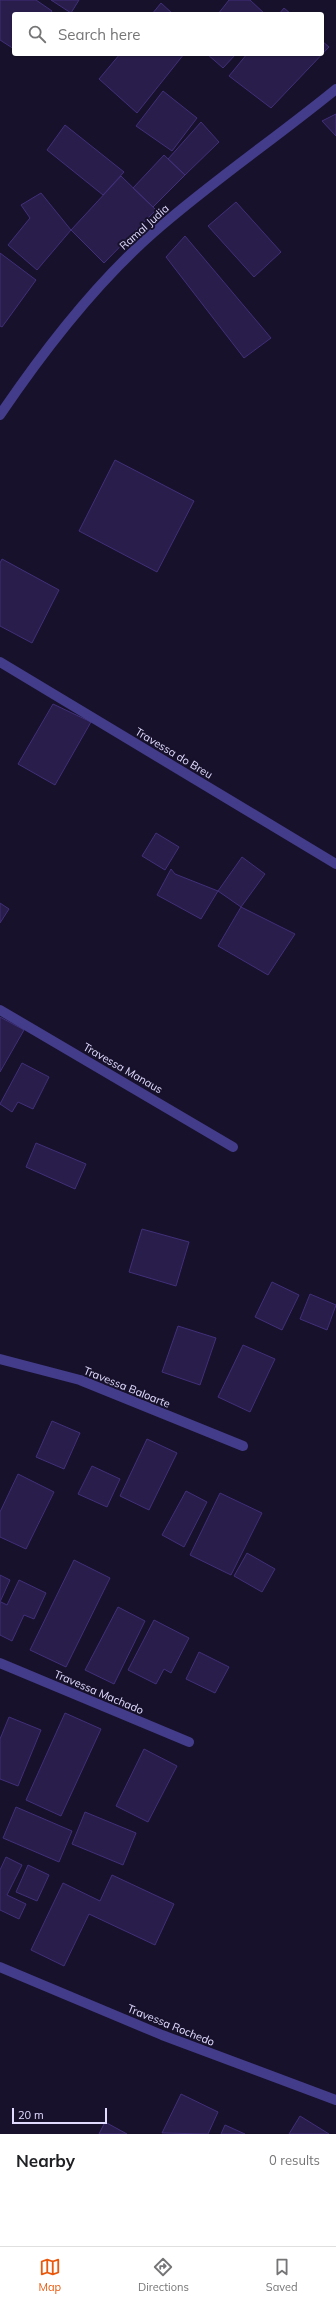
<!DOCTYPE html>
<html lang="en">
<head>
<meta charset="utf-8">
<style>
  :root { --surface:#fff; --page:#f6f6f6; --text:#202124; --muted:#757577; --line:#e0e0e0; --accent:#ea580c }
  body { margin:0; font-family:Mulish,sans-serif; background:var(--page); color:var(--text) }
  .scale { position:absolute; left:12px; bottom:10px; width:95px; box-sizing:border-box; padding-left:4px; border:2px solid #e1dbff; border-top:0; font-size:11px; line-height:14px; white-space:nowrap; color:#e1dbff; -webkit-text-stroke:3px #17112b; paint-order:stroke }
  .list { margin:0; padding:0; list-style:none }
  h2 { display:flex; justify-content:space-between; align-items:center; height:52px; margin:0; padding:0 16px; font-size:17px }
  h2 small { font-size:13px; font-weight:400; color:var(--muted) }
  .icon { flex:none; width:22px; height:22px; fill:none; stroke:currentColor; stroke-width:2; stroke-linecap:round; stroke-linejoin:round }
  .map { position:relative; flex:none; width:336px; height:2134px; overflow:hidden }
  .search { position:absolute; background:var(--surface); box-shadow:0 1px 3px #0004; left:12px; right:12px; top:12px; height:44px; display:flex; align-items:center; gap:10px; box-sizing:border-box; padding:0 14px; border-radius:4px; color:var(--muted); font-size:15px }
  .sheet { height:112px; background:var(--surface) }
  nav { display:flex; justify-content:space-around; align-items:center; box-sizing:border-box; height:56px; border-top:1px solid var(--line); background:var(--surface); font-size:11px; color:var(--muted) }
  nav a { display:grid; justify-items:center; gap:2px }
  nav .on { color:var(--accent) }
  .map>svg:first-child { display:block }
  .building { fill:#291d4c; stroke:#412f79 }
  .lines { fill:none; stroke-linecap:round; stroke-linejoin:round }
  .street { stroke:#433c8a; stroke-width:10 }
  .labels { text-anchor:middle; dominant-baseline:central; stroke-width:4; stroke-linejoin:round; paint-order:stroke }
  .street-label { font-size:11px; fill:#e1dbff; stroke:#17112b }
</style>
</head>
<body>
<div class="map">
<svg width="336" height="2134" viewBox="0 0 336 2134">
  <rect width="100%" height="100%" fill="#17112b"/>
  <path class="building" d="M0,0h36l16,11 -2,3h-36v35l-14,-9z
    M51,0h28l-8,13z
    M229,0h21l15,14h-47z
    M161,3l12,11h-21z
    M284,8l7,6h-12z
    M322,41l7,6 -58,61 -42,-32 18,-22h75z
    M120,54h64l-47,59 -38,-34z
    M207,54h29l-13,14z
    M163,91l34,27 -25,33 -36,-25z
    M336,114v22l-14,-15z
    M201,122l18,20 -34,33 -17,-16z
    M65,125l59,47 -21,23 -56,-45z
    M164,155l21,20 -32,32 -20,-19z
    M121,176l35,34 -52,53 -33,-33z
    M41,193l30,37 -34,40 -29,-25 22,-27 -9,-13z
    M236,202l45,50 -27,25 -46,-51z
    M185,236l86,102 -27,20 -78,-101z
    M0,253l36,27 -34,47 -2,-1z
    M115,460l79,41 -37,71 -78,-41z
    M2,559l57,31 -27,53 -32,-17v-63z
    M53,704l38,18 -36,63 -37,-21z
    M156,833l23,14 -14,23 -23,-14z
    M242,857l23,17 -24,33 -23,-16z
    M171,869l4,5 43,17 -17,28 -44,-24z
    M0,903l9,6 -9,14z
    M241,907l54,27 -27,41 -50,-29z
    M0,1017l24,13 -24,42z
    M22,1063l27,14 -16,32 -15,-7 -6,10 -12,-8z
    M36,1143l50,21 -11,25 -49,-22z
    M142,1229l47,13 -13,44 -47,-14z
    M272,1282l27,13 -17,35 -27,-13z
    M310,1294l26,11 -9,25 -27,-11z
    M178,1326l38,12 -16,47 -38,-13z
    M243,1345l32,14 -25,53 -32,-15z
    M52,1421l28,12 -16,36 -28,-12z
    M147,1439l30,14 -28,57 -29,-14z
    M92,1466l28,13 -13,28 -29,-13z
    M18,1474l36,18 -28,57 -26,-12v-25z
    M186,1491l21,11 -23,45 -22,-12z
    M220,1493l42,20 -31,62 -41,-20z
    M247,1553l28,16 -13,23 -28,-16z
    M74,1560l36,18 -44,89 -36,-17z
    M0,1575l10,5 -10,22z
    M19,1580l27,13 -12,26 -10,-4 -12,26 -12,-6v-31l1,-2 6,3z
    M118,1607l27,14 -31,63 -29,-14z
    M154,1620l35,18 -18,35 -7,-4 -8,15 -28,-14z
    M199,1652l30,15 -14,26 -29,-14z
    M65,1713l36,16 -40,87 -35,-16z
    M9,1717l32,13 -23,56 -18,-7v-40z
    M144,1749l33,17 -29,56 -32,-16z
    M16,1807l56,24 -13,31 -56,-24z
    M85,1812l51,21 -13,32 -51,-21z
    M6,1857l16,8 -15,30 19,9 -7,15 -19,-9v-40z
    M28,1865l21,10 -12,26 -21,-9z
    M112,1875l62,29 -19,41 -66,-31 -25,52 -33,-16 32,-67 37,18z
    M181,2094l37,18 -10,22 -46,-1z
    M300,2116l29,18h-40z
    M105,2122l22,12h-28z
    M225,2125l20,9h-24z"/>
  <g class="lines">
    <path class="street" d="M0,415c44,-65 94,-130 153,-182 58,-51 123,-95 183,-144
      M0,662l336,202
      M0,1010l233,137
      M0,1359l80,21 163,66
      M0,1663l189,79
      M0,1967l162,68 174,65"/>
  </g>
  <g class="labels">
    <g class="street-label">
      <text transform="translate(144 227) rotate(-42)">Ramal Judia</text>
      <text transform="translate(174 753) rotate(31)">Travessa do Breu</text>
      <text transform="translate(123 1068) rotate(30)">Travessa Manaus</text>
      <text transform="translate(127 1387) rotate(22)">Travessa Baloarte</text>
      <text transform="translate(99 1692) rotate(23)">Travessa Machado</text>
      <text transform="translate(171 2025) rotate(22)">Travessa Rochedo</text>
    </g>
  </g>
</svg>
<div class="scale">20 m</div>
<div class="search"><svg class="icon" aria-label="search" viewBox="0 0 24 24"><circle cx="10" cy="10" r="6"/><path d="M15 15l6 6"/></svg>Search here</div>
</div>
<section class="sheet">
<h2>Nearby<small>0 results</small></h2>
<ul class="list">
</ul>
</section>
<nav>
<a class="on"><svg class="icon" aria-label="map" viewBox="0 0 24 24"><path d="M3 6l6-2 6 2 6-2v14l-6 2-6-2-6 2zM9 4v14M15 6v14"/></svg>Map</a>
<a><svg class="icon" aria-label="directions" viewBox="0 0 24 24"><path d="M12 3l9 9-9 9-9-9zM9 14v-3h6M13 9l2 2-2 2"/></svg>Directions</a>
<a><svg class="icon" aria-label="saved" viewBox="0 0 24 24"><path d="M7 4h10v16l-5-4-5 4z"/></svg>Saved</a>
</nav>
</body>
</html>
